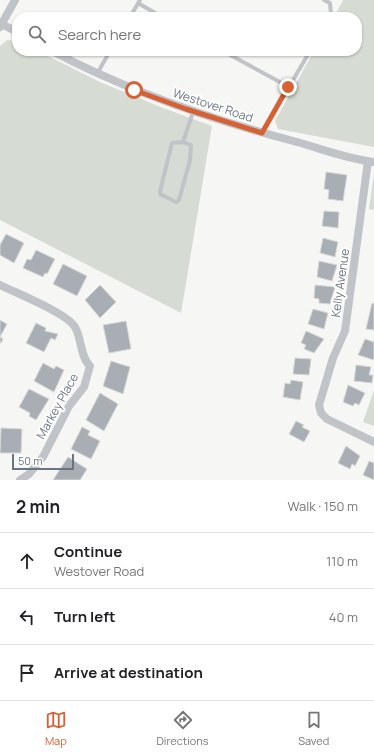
<!DOCTYPE html>
<html lang="en">
<head>
<meta charset="utf-8">
<style>
  :root { --surface:#fff; --page:#f6f6f6; --text:#202124; --muted:#757577; --line:#e0e0e0; --accent:#d66134 }
  body { margin:0; font-family:Manrope,sans-serif; background:var(--page); color:var(--text) }
  .scale { position:absolute; left:12px; bottom:10px; width:62px; box-sizing:border-box; padding-left:4px; border:2px solid #687582; border-top:0; font-size:11px; line-height:14px; white-space:nowrap; color:#687582; -webkit-text-stroke:3px #fff; paint-order:stroke }
  .stop { position:absolute; width:12px; height:12px; margin:-9px; border:3px solid #d66134; border-radius:50%; background:#fff }
  .stop.end { background:#d66134; border-color:#fff; box-shadow:0 1px 4px #0008 }
  .list { margin:0; padding:0; list-style:none }
  h2 { display:flex; justify-content:space-between; align-items:center; height:52px; margin:0; padding:0 16px; font-size:17px }
  h2 small { font-size:13px; font-weight:400; color:var(--muted) }
  .list li { display:grid; grid-template-columns:26px 1fr auto; gap:12px; align-items:center; box-sizing:border-box; height:56px; padding:0 16px; border-top:1px solid var(--line) }
  .list b { display:block; font-size:15px; white-space:nowrap }
  .list p { margin:0; font-size:13px; white-space:nowrap; color:var(--muted) }
  .list em { font-size:13px; font-style:normal; color:var(--muted) }
  .icon { flex:none; width:22px; height:22px; fill:none; stroke:currentColor; stroke-width:2; stroke-linecap:round; stroke-linejoin:round }
  .map { position:relative; flex:none; width:374px; height:480px; overflow:hidden }
  .search { position:absolute; background:var(--surface); box-shadow:0 1px 3px #0004; left:12px; right:12px; top:12px; height:44px; display:flex; align-items:center; gap:10px; box-sizing:border-box; padding:0 14px; border-radius:16px; color:var(--muted); font-size:15px }
  .sheet { height:220px; background:var(--surface) }
  nav { display:flex; justify-content:space-around; align-items:center; box-sizing:border-box; height:56px; border-top:1px solid var(--line); background:var(--surface); font-size:11px; color:var(--muted) }
  nav a { display:grid; justify-items:center; gap:2px }
  nav .on { color:var(--accent) }
  .map>svg:first-child { display:block }
  .green { fill:#d6dbd3 }
  .building { fill:#a8aeb4; stroke:#d8d8d6 }
  .lines { fill:none; stroke-linecap:round; stroke-linejoin:round }
  .service { stroke:#c0c3c7; stroke-width:4 }
  .minor { stroke:#c0c3c7; stroke-width:8 }
  .route { stroke:#d66134; stroke-width:5 }
  .labels { text-anchor:middle; dominant-baseline:central; stroke-width:4; stroke-linejoin:round; paint-order:stroke }
  .street-label { font-size:12px; fill:#687582; stroke:#fff }
</style>
</head>
<body>
<div class="map">
<svg width="374" height="480" viewBox="0 0 374 480">
  <rect width="100%" height="100%" fill="#f6f6f4"/>
  <path class="green" d="M343,0h31v147l-96,-18 -3,-8 39,-70h43v-34h-23z
    M7,40l10,1v10h21l62,31 63,26 49,18 -31,187 -181,-93v-174z
    M374,173v37l-5,-1z
    M374,390v36l-11,-4z"/>
  <path class="building" d="M326,172l21,3 -4,26 -15,-2 1,-9 -5,-1z
    M324,211l15,1 -1,16 -16,-2z
    M6,234l18,9 -10,20 -14,-8v-10z
    M323,238l15,4 -3,15 -15,-4z
    M36,250l19,9 -8,15 -2,-1 -2,4 -20,-9 4,-9 4,1z
    M319,261l18,4 -5,16 -15,-4z
    M63,264l24,12 -10,20 -24,-12z
    M100,285l16,17 -16,16 -15,-18z
    M315,285l20,2 -5,17 -11,-1v-4l-5,-1z
    M372,303l2,1v26l-8,-1z
    M313,309l15,4 -4,16 -16,-5z
    M0,320l7,4 -7,13 3,2 -2,4h-1z
    M126,321l5,28 -22,4 -6,-28z
    M36,323l10,5 -1,3 13,3 -3,6 -4,-2 -7,14 -18,-9z
    M306,331l18,8 -10,14 -10,-4 2,-4 -5,-2z
    M365,339l9,3v18l-16,-5z
    M295,358l16,1 -2,16 -16,-1z
    M111,361l19,6 -7,27 -20,-8z
    M43,363l11,6 2,-3 8,4 -10,22 -20,-11z
    M356,365l15,2 -2,8h4l-1,8 -18,-2z
    M291,380l12,2 -3,18 -17,-3 2,-14 5,1z
    M348,385l17,8 -6,12 -4,-2 -2,3 -10,-4z
    M29,389l20,10 -13,21 -7,-4 1,-3 -11,-6z
    M100,393l18,11 -14,27 -18,-11z
    M296,421l8,4 -2,2 8,4 -6,11 -15,-8z
    M82,427l8,4 -2,4 12,6 -9,18 -20,-10z
    M1,428l21,1 -1,24h-21z
    M346,446l14,10 -5,10 -3,-2 -2,5 -12,-6z
    M68,457l19,12 -7,11h-27z
    M369,461l5,2v17l-11,-5z"/>
  <g class="lines">
    <path class="service" d="M324,0l6,3 1,11 -1,3
      M138,3l24,14
      M130,17l10,-17
      M223,51l66,36
      M98,72l12,-21
      M262,133l48,-82
      M183,142l8,3 -1,15 -11,40 -3,2 -16,-8v-3l12,-48z
      M183,142l10,-30"/>
    <path class="minor" d="M0,23l17,9
      M0,27l15,-27
      M52,51c78,41 160,69 245,91 25,7 51,17 77,20
      M368,161l-23,170 -12,27 -14,47 2,8 6,6 47,23
      M0,285c16,8 67,28 75,42 7,12 5,30 15,39l-6,21 -15,19 -26,51 -14,17 -9,6"/>
  </g>
  <g class="lines">
    <path class="route" d="M134,90l52,19 76,24 26,-46"/>
  </g>
  <g class="labels">
    <g class="street-label">
      <text transform="translate(213 105) rotate(18)">Westover Road</text>
      <text transform="translate(340 283) rotate(-82)">Kelly Avenue</text>
      <text transform="translate(57 406) rotate(-61)">Markey Place</text>
    </g>
  </g>
</svg>
<div class="scale">50 m</div>
<div class="stop" style="left:134px;top:90px"></div>
<div class="stop end" style="left:288px;top:87px"></div>
<div class="search"><svg class="icon" aria-label="search" viewBox="0 0 24 24"><circle cx="10" cy="10" r="6"/><path d="M15 15l6 6"/></svg>Search here</div>
</div>
<section class="sheet">
<h2>2 min<small>Walk · 150 m</small></h2>
<ul class="list">
<li><svg class="icon" aria-label="ahead" viewBox="0 0 24 24"><path d="M12 20V5M6 11l6-6 6 6"/></svg><div><b>Continue</b><p>Westover Road</p></div><em>110 m</em></li>
<li><svg class="icon" aria-label="left" viewBox="0 0 24 24"><path d="M17 20v-9H6M10 6l-5 5 5 5"/></svg><div><b>Turn left</b></div><em>40 m</em></li>
<li><svg class="icon" aria-label="arrive" viewBox="0 0 24 24"><path d="M6 21V4h12l-3 4 3 4H6"/></svg><div><b>Arrive at destination</b></div></li>
</ul>
</section>
<nav>
<a class="on"><svg class="icon" aria-label="map" viewBox="0 0 24 24"><path d="M3 6l6-2 6 2 6-2v14l-6 2-6-2-6 2zM9 4v14M15 6v14"/></svg>Map</a>
<a><svg class="icon" aria-label="directions" viewBox="0 0 24 24"><path d="M12 3l9 9-9 9-9-9zM9 14v-3h6M13 9l2 2-2 2"/></svg>Directions</a>
<a><svg class="icon" aria-label="saved" viewBox="0 0 24 24"><path d="M7 4h10v16l-5-4-5 4z"/></svg>Saved</a>
</nav>
</body>
</html>
